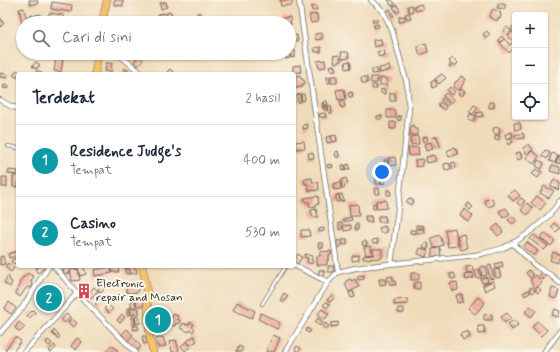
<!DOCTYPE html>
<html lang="id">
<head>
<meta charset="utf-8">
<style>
  :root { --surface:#fff; --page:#f6f6f7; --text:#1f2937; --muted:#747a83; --line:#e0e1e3; --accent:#0f766e }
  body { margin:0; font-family:Mynerve,sans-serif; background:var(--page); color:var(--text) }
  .controls { position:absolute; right:12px; top:12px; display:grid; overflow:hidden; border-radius:4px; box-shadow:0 1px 3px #0004 }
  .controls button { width:36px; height:36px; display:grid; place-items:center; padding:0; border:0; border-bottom:1px solid var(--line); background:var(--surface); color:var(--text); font:20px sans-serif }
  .you { position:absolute; left:382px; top:172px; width:14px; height:14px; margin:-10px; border:3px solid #fff; border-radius:50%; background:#1a73e8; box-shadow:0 0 0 6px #1a73e833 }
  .badge { display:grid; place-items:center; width:26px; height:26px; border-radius:50%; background:var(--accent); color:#fff; font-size:13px; font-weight:700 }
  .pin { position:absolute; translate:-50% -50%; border:2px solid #fff; box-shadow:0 1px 4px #0006 }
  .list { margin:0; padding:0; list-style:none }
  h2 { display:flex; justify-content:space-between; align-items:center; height:52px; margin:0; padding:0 16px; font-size:17px }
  h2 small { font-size:13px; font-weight:400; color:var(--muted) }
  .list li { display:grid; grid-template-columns:26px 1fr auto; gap:12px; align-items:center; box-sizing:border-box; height:72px; padding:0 16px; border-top:1px solid var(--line) }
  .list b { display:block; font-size:15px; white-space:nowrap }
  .list p { margin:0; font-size:13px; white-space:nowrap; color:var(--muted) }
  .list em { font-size:13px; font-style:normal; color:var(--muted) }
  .icon { flex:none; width:22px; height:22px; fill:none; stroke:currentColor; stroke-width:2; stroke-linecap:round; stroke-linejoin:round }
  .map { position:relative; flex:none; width:560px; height:352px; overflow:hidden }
  .search { position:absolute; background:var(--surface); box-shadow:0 1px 3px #0004; left:16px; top:16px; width:280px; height:44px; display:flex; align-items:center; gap:10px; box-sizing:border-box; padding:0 14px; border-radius:22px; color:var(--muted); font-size:15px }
  .panel { position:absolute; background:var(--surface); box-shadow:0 1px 3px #0004; left:16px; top:72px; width:280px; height:196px; border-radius:4px }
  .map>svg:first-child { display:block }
  .building { fill:#eda79a }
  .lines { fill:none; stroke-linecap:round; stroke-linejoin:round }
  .service-casing { stroke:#70695d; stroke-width:4 }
  .minor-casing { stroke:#70695d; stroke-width:6 }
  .primary-casing { stroke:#70695d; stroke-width:8 }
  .service { stroke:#fff; stroke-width:2.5 }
  .minor { stroke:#fff; stroke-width:4.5 }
  .primary { stroke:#f5c16b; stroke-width:7 }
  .labels { text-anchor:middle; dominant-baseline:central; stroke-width:4; stroke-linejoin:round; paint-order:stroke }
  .poi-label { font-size:12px; fill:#2b2b2b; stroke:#fbf7ec; text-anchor:start }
</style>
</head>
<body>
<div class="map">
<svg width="560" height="352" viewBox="0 0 560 352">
  <rect width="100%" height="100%" fill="#fbf7ec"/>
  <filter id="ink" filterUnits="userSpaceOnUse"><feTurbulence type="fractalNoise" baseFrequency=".025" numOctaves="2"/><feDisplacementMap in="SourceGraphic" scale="8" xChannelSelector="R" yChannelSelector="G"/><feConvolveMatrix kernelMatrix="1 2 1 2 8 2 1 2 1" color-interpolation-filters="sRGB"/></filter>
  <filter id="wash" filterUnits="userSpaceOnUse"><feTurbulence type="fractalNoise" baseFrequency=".012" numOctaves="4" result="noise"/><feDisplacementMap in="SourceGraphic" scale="16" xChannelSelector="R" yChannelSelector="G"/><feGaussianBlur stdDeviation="0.9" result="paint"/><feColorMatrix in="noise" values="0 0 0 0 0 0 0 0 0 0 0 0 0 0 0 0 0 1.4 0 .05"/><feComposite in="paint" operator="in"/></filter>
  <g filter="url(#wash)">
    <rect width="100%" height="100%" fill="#f0dbb9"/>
    <g id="blocks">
      <path class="building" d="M29,0h8l1,3 -8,2z
        M114,0h9v6l-9,-1z
        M280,0h12v5l-11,1z
        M388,0h4l3,4 -3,2z
        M52,2l20,3 -1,7 -20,-3z
        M166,2l1,5 -6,2 -1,-6z
        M499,3l7,2 -2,4 -7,-1z
        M421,4l2,5 -7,2 -2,-5z
        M397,5l3,6 -3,2 -4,-6z
        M412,5l1,7h-4l-1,-6z
        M316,6l1,4 -5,1 -1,-4z
        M24,8l2,9 7,-2 1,6 -12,2 -3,-14z
        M390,9l4,7 -2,1 -4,-7z
        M493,9l8,4 -1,1 1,1 -1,4 -2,-1 -1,3 -8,-4z
        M171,12l2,6 -5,1 -2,-6z
        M49,13l14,2 -1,8h-14z
        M164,13l2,9 -7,1 -1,-9z
        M197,13h4l1,4 -4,1z
        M409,13l2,5 -4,1 -2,-5z
        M40,14l1,6 -5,1 -1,-6z
        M317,14l1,8 -7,1 -2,-8z
        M192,16l4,4 -3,3h-8z
        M405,16v5l-6,1v-5z
        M0,17l4,7 -4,3z
        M290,17l1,8h-2v-2h-6v-5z
        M224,18l3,3 -2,2h-6z
        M372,19h5v3h-4z
        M378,24l1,3 -5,1v-3z
        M513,26l2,1v6l-4,-4z
        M507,27l4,4 -4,4 -4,-4z
        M487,31l3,4 -4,3 -3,-4z
        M512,32l3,3v3l-2,3 -5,-5z
        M322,33v6l-6,1 -1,-6z
        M297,35l1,6h-4l-1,-5z
        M502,36l2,3 -4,3 -2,-2z
        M381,39l1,6 -8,2 -1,-7z
        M504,39l6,6 4,-4 1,1v5l-6,6 -9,-10z
        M426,43l2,9 -8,3 -3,-9z
        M321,47v5h-6l-1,-4z
        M291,50h4v7l-4,1z
        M384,50l1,5 -6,2 -2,-5z
        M341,52h7l1,6 -7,1z
        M286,53h4v5l-4,1z
        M339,55l2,6 -6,2 -2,-7z
        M138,56l5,4 -5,6 -4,-4z
        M453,58l5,5 -3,3 -2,-1 -3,2 -1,-1 2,-2 -2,-3z
        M56,59l7,1 -2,12 -7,-1z
        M325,60l1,7 -7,1 -2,-7z
        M350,61l1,7 -5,1 -1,-7z
        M36,62l4,3 -4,4 -4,-3z
        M106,63h6l-1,9 -6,-1z
        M300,65l1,7 -8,1v-7z
        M334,65l2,5 -5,1 -2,-5z
        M389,66l1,4 -10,3 -1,-5z
        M124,69l4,1v4h-5z
        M170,69l5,5h-5l-3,-2z
        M372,69h5l1,4 -6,1z
        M17,70l5,4h-4v4l-5,-3z
        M37,70l5,3 -1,1h-6z
        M0,73l8,2 -1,3 -7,-1z
        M442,74l4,4 -7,6 -4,-5z
        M300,75v3h2v2h2l1,4h-3l1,3 -9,1v-9l2,-1v-2z
        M331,76h6v7h-6z
        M461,76l5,3 -7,12 -6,-4 3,-6 1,1z
        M327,77h3v6h-3z
        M361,77h6v6h-5z
        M371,77h7l-1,6h-6z
        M380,78h7v7h-7z
        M435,80l2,6 -5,2 -1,-6z
        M4,85l5,1 -1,3 -5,-1z
        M372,85h4l1,4h-5z
        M450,87l5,5 -3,3 -5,-4z
        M344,89l2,10 -8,1 -2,-10z
        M381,89l4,1v4l-4,-1z
        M461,89l4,2 -3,5 -4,-2z
        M352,92l1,5h-4l-1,-4z
        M390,93h5v8h-5z
        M446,93l8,7 -4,3 -7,-7z
        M300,94l1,8h-3l-1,-7z
        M301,94h3l1,6 -3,1z
        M442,98l7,6 -2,2 -6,-6z
        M324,101h3l1,4 -4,1z
        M340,101h4l1,6 -4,1z
        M323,102l1,5 3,-1 1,4h-4v-3l-2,1v-5z
        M440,102l6,5 -2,3 -6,-5z
        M489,102h5v6h-5z
        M474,105l4,2 -5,7 -4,-2z
        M328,106h3l1,7h-3z
        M387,110h8l1,8h-9z
        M482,112l1,4 -6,1 -1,-4z
        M325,113l1,4h-6l-1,-3z
        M470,114l6,2 -3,6 -5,-2z
        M377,116h5v3h-5z
        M398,116h3v4l-3,1z
        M390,122h6v7h-6z
        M514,123h6l1,6 -6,1z
        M307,124l1,4 -5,1v-4z
        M412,125l2,1v3h3v6h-7v-7h2z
        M499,127l1,7h-6l-1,-6z
        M512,132l1,5 -7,2 -1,-5z
        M523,133l1,5 -8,1 -1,-4z
        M336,135l1,6 -4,1 -2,-6z
        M499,135v5h-4v-4z
        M331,136l1,6 -5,1 -1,-6z
        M418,136l1,8 -8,1 -1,-8z
        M427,136l1,4 -5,2 -1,-4z
        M437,136l3,11 -4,1 -4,-10z
        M510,138l3,4 -5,3 -2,-5z
        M304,141l1,7 -9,1 -1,-7z
        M431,142l2,7 -7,2 -2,-7z
        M529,144l4,6 -6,4 -4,-6z
        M418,147l1,8 -10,1 -1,-8z
        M455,147l3,7 -9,3 -2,-6z
        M545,150l5,3 -3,6 -5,-3z
        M338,151l1,6h-3l-1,-5z
        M532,151l7,5 -5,8 -8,-6z
        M520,152l2,6 -4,2 -3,-7z
        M308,153h5l1,5 -5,1z
        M552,153l6,2 -3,8 -6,-2z
        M434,155l2,6 -9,2 -1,-6z
        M559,155h1v9l-4,-1z
        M395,157l1,8 -7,1 -1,-8z
        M423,159v3h-1v4l-6,1 -1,-7z
        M384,160h3l1,5 -3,1z
        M538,160l6,3 -2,6 -6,-3z
        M455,162l1,6 -3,1 -2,-6z
        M449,163l2,6 -6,1 -1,-6z
        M332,164l1,3 -5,1 -1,-3z
        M349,164l1,5h-4v-4z
        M342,165h3l1,5 -3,1z
        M552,165l8,2v7l-10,-3z
        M379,167l1,5 -4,1 -2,-5z
        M389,168h2l1,6h-3z
        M388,169v6h-6l-1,-5z
        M536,169l6,3 -4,6 -6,-4z
        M9,170l9,1v4l-10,-1z
        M13,176h5v11h-5z
        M376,176h4l1,8h-5z
        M2,177h5v10h-5z
        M381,177h4v6l-3,1z
        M312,178v4h6l1,8 -10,1 -1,-7h-3l-1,-5z
        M346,178l2,6 -4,1 1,3h-3l-1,-8z
        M554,179l6,4v2l-2,5 -7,-4z
        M340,182l1,7 -7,1 -1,-6z
        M544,186l10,5 -5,7 -9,-5z
        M379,188l1,6h-5l-1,-5z
        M387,190h3l1,5h-4z
        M515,190l5,6 -7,5 -5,-6z
        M339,194l1,8h-4v-7z
        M342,194l2,7 -3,1 -2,-7z
        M318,196l1,8h-3v2l-6,1 -1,-5h-4l-1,-4z
        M537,196l9,7 -6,7 -9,-7z
        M409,198l5,3 -3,4 -5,-3z
        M492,198l2,7 -7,2 -2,-7z
        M521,198l4,3 -4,5 -4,-3z
        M386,200l1,8 -10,1 -1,-8z
        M376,203v6h-3v-5z
        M469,203l4,4 -3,3 -4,-4z
        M527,203l6,5 -6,7 -6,-5z
        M358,204l1,12h-9l-1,-11z
        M506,208l4,6 -7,4 -4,-7z
        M316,209l2,8h-5l-2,-7z
        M465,209l8,7 -5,6 -8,-7z
        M365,216h6l1,6h-6z
        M378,216h7l1,6h-8z
        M512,216l5,4 -4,4 -5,-4z
        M351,217l1,3 -9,2v-2z
        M339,223h3v6l-3,1z
        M554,223l6,5 -4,4 -5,-5z
        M355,224h3v6h-3z
        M498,224l5,8 -5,4 -6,-7z
        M351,225v5l-7,1 -1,-5z
        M416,225l8,1v2h-8z
        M385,226l2,6 -6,2 -2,-6z
        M324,228v3l-5,1v-3z
        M455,228l3,18 -10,1 -3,-17z
        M416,229h8v4h-8z
        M301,230h8l1,6 -9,1z
        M410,230h6l-1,4 -5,-1z
        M544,233l11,8 -4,5 -11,-8z
        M464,234l3,14 -6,2 -4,-14z
        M440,235l3,10 -9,3 -3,-10z
        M534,235l14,11 -4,4 -14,-11z
        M343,239h4v6h-4z
        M377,239l1,4 -5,1 -1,-4z
        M341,240v7h-4v-6z
        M366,241l1,4 -4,1 -1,-4z
        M425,242l4,2 -1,5 -5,-2z
        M527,242l11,9 -4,5 -11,-9z
        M318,243h5v5h-4z
        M371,246l1,8 -6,1 -2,-8z
        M420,248l8,2 -2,7 -8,-3z
        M440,248l1,8 -9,1v-8z
        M373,249h9v9l-19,1v-3l11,-1z
        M18,251v4l-9,3 -1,-4z
        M331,251v4h-2v5h-2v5h-10v-9h3v-4z
        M553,252l7,3 -3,8 -7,-3z
        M298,254l4,3 -5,8 -3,-2v-3z
        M305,254l8,2 -2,4 2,1 -1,3 -5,-2 1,-4 -4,-1z
        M359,255v5l-7,1v-5z
        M3,256l2,8 -5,1v-8z
        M14,258l3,3 -3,3 -3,-2z
        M502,262l1,5 -7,2 -1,-5z
        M8,263l6,5 -3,4 -6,-5z
        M491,265l3,13 -4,1 -3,-13z
        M39,266h3l2,2 -6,5 -3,-3z
        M77,266h6l3,8 -6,2z
        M129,266h5l1,2h1l1,5 -7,1z
        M328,266h6v6h-6z
        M472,266l1,6 -6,1 -1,-6z
        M485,266l2,9 -5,1 -2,-9z
        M111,267h7l1,5h-7z
        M111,267l1,6 -17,3 -1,-6z
        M69,268l1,5 -6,1 -1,-5z
        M125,268h3l1,6h-3z
        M78,269l2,11 -8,1 -2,-11z
        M479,269l2,9h-5l-1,-8z
        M499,269l2,8 -5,1 -2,-8z
        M319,270h5v5h-5z
        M529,270l4,5 -3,3 -4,-5z
        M542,272l4,4 -3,4 -4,-4z
        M28,273l6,4 -4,4 2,1 -1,2 2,1 -2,3 -3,-1 -1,1h-1l-6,9 -5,-4 6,-9 -2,-1 4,-6h2z
        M411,273h8v7h-8z
        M454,273l2,5 -5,1 -1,-5z
        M473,273l1,5 -8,2 -2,-5z
        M364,275v4l-6,1v-4z
        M536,275l6,8 -7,5 -5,-8z
        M8,276l2,2 -1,2 3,2 -2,5 -6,-4z
        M393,276v5h2l1,4h-6v-4h-3v-4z
        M487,277l1,5 -6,1 -1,-4z
        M350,279l2,2 3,-2 4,8 -10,5 -4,-8 2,-1 -1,-2z
        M379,279h6l1,5 -6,1z
        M493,281l2,5 -10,5 -2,-6z
        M420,282v7h-6v-6z
        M457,282l1,8 -6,1 -2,-8z
        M137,283l1,9 -11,1 -1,-9z
        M51,286l9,8 -13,16 -10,-8z
        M101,286l3,3 -3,4 -3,-3z
        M94,287l4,4 -7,7 -4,-3z
        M532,287l3,4 -3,2 -3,-4z
        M538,287l3,3 -3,3 -3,-3z
        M84,288l2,2 -3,4 -2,-2z
        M552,288l7,2 -3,9 -6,-2z
        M529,290l1,3 -5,3 -2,-3z
        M353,291l2,6 -4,1 -2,-6z
        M284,293l4,3 -4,6 -4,-2z
        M462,294l1,8 -6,1 -1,-8z
        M332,295l2,3 -4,4 -3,-2z
        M478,297l7,6 -10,11 -7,-6z
        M101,298l3,2 -6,6 -3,-2z
        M136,298h7l1,8h-7z
        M408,299v5l-14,1v-5z
        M131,300h4l1,7 -5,1z
        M9,302l7,6 -5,6 -7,-5z
        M237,302l18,9 -3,7 -19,-8z
        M326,302l4,2 -3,4 -4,-3z
        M108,305l5,4 -4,4 -5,-4z
        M530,306l6,5 -5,6 -6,-5z
        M127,308h3v7h-3z
        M131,308h8v7h-4l-1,-2v2h-3z
        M398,308h6v5h-6z
        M156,309h3v4l2,1v3h4l-1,4h-2v3h-10v-6h3z
        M322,309l7,5 -4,5 -7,-5z
        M555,309l5,2 -2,6 -6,-2z
        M33,310l2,3 -6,5 -2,-2z
        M261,313l19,10 -3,6 -19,-10z
        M507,313l4,5 -6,5 -4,-6z
        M66,314l4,3 -5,6 -4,-3z
        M122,314l3,3 -5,6 -3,-3z
        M173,314l5,2 -1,3 3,1 -1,4 -3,-1 -1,3 -9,-2 2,-5 3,1z
        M492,314v6h-8v-5z
        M139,316l1,7 -4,1 -1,-7z
        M132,317h2l1,8h-3z
        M71,318l6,5 -3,4 -6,-4z
        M318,318l5,4 -3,4 -5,-4z
        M514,320l4,5 -6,5 -4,-6z
        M537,321l10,9 -6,6 -9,-9z
        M19,322l6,5 -5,5 -5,-4z
        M190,322l4,2 -2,3 3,2 -2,3 -3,-2 -1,2 -9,-4 3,-5 3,2v-1l3,1z
        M338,322v4l-7,1v-4z
        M325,323l4,3 -3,4 -4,-4z
        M133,326h5l1,3 -6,1z
        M478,326h6l1,7 -6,1z
        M307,328l4,3 -2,2 -4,-2z
        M127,329l6,6 -6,6 -5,-7z
        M54,330l6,7 -2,2 -6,-6z
        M468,331l2,6 -7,3 -3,-6z
        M273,335l7,3 -6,14h-8z
        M142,336h3l2,7 -3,1z
        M194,336l3,5 -7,4 -3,-4z
        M15,337l6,4 -8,11h-6l-2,-2z
        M163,337l3,9 -8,2 -2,-9z
        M77,338l5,4 -6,8 -5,-4z
        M134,338l7,9 -5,4 -7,-9z
        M48,340l4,3 -3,3 -3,-3z
        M176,340l3,11 -7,1 -2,-11z
        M186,342l4,5 -5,4 -4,-5z
        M54,345l2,2 -4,5h-2l-1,-1z
        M111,345l7,5 -2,2h-10z
        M239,346l4,2 -2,4h-5z
        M297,346l4,2 -3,4 -3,-2z"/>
    </g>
  </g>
  <g filter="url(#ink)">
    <use href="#blocks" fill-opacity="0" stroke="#70695d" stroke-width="1"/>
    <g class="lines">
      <defs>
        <path id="service" d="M8,146l10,2
          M262,304l24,-38"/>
        <path id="minor" d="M299,0l39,272
          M371,0l12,11 9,19 15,54 2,25 -11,99 -7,56
          M117,53l25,21
          M0,100l12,7 6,1
          M512,243l25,24 12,7 11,9
          M294,265l34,17
          M54,266l23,27 58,59
          M0,333l22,-25 27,-42
          M24,352l26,-28 27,-31
          M285,352l43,-70 10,-10 17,-4 16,-2 105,-11c9,-2 18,-4 27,-7 19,-8 46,-29 57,-47
          M544,352l16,-21"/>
        <path id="primary" d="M102,23l5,-23
          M95,74l3,-21
          M142,266l4,18 4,55 3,13"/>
      </defs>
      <use href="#service" class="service-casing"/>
      <use href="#minor" class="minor-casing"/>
      <use href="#primary" class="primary-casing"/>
      <use href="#service" class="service"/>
      <use href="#minor" class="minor"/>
      <use href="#primary" class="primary"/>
    </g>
  </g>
  <defs>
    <symbol id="building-bare" viewBox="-9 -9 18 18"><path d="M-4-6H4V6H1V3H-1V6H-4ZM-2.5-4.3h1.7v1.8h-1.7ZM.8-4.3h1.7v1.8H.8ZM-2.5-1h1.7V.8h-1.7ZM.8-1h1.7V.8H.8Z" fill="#d1495b" stroke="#fbf7ec" stroke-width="2.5" paint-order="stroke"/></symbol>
  </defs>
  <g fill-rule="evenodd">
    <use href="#building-bare" x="73" y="280" width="22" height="22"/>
  </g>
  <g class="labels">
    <g class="poi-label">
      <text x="96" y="284">Electronic<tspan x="96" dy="14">repair and Mosan</tspan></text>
    </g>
  </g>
</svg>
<div class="controls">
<button>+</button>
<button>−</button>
<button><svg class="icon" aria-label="locate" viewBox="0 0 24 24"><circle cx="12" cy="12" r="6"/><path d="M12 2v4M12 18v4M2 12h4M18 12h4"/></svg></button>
</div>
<div class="you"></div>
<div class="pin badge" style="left:158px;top:320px;background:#0f9aa8">1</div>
<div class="pin badge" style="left:49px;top:298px;background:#0f9aa8">2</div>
<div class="search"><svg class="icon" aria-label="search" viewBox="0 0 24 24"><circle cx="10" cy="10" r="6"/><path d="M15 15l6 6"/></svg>Cari di sini</div>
<section class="panel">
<h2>Terdekat<small>2 hasil</small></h2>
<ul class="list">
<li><span class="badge" style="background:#0f9aa8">1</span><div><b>Residence Judge's</b><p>Tempat</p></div><em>400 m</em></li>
<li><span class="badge" style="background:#0f9aa8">2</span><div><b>Casino</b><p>Tempat</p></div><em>530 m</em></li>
</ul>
</section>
</div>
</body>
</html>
